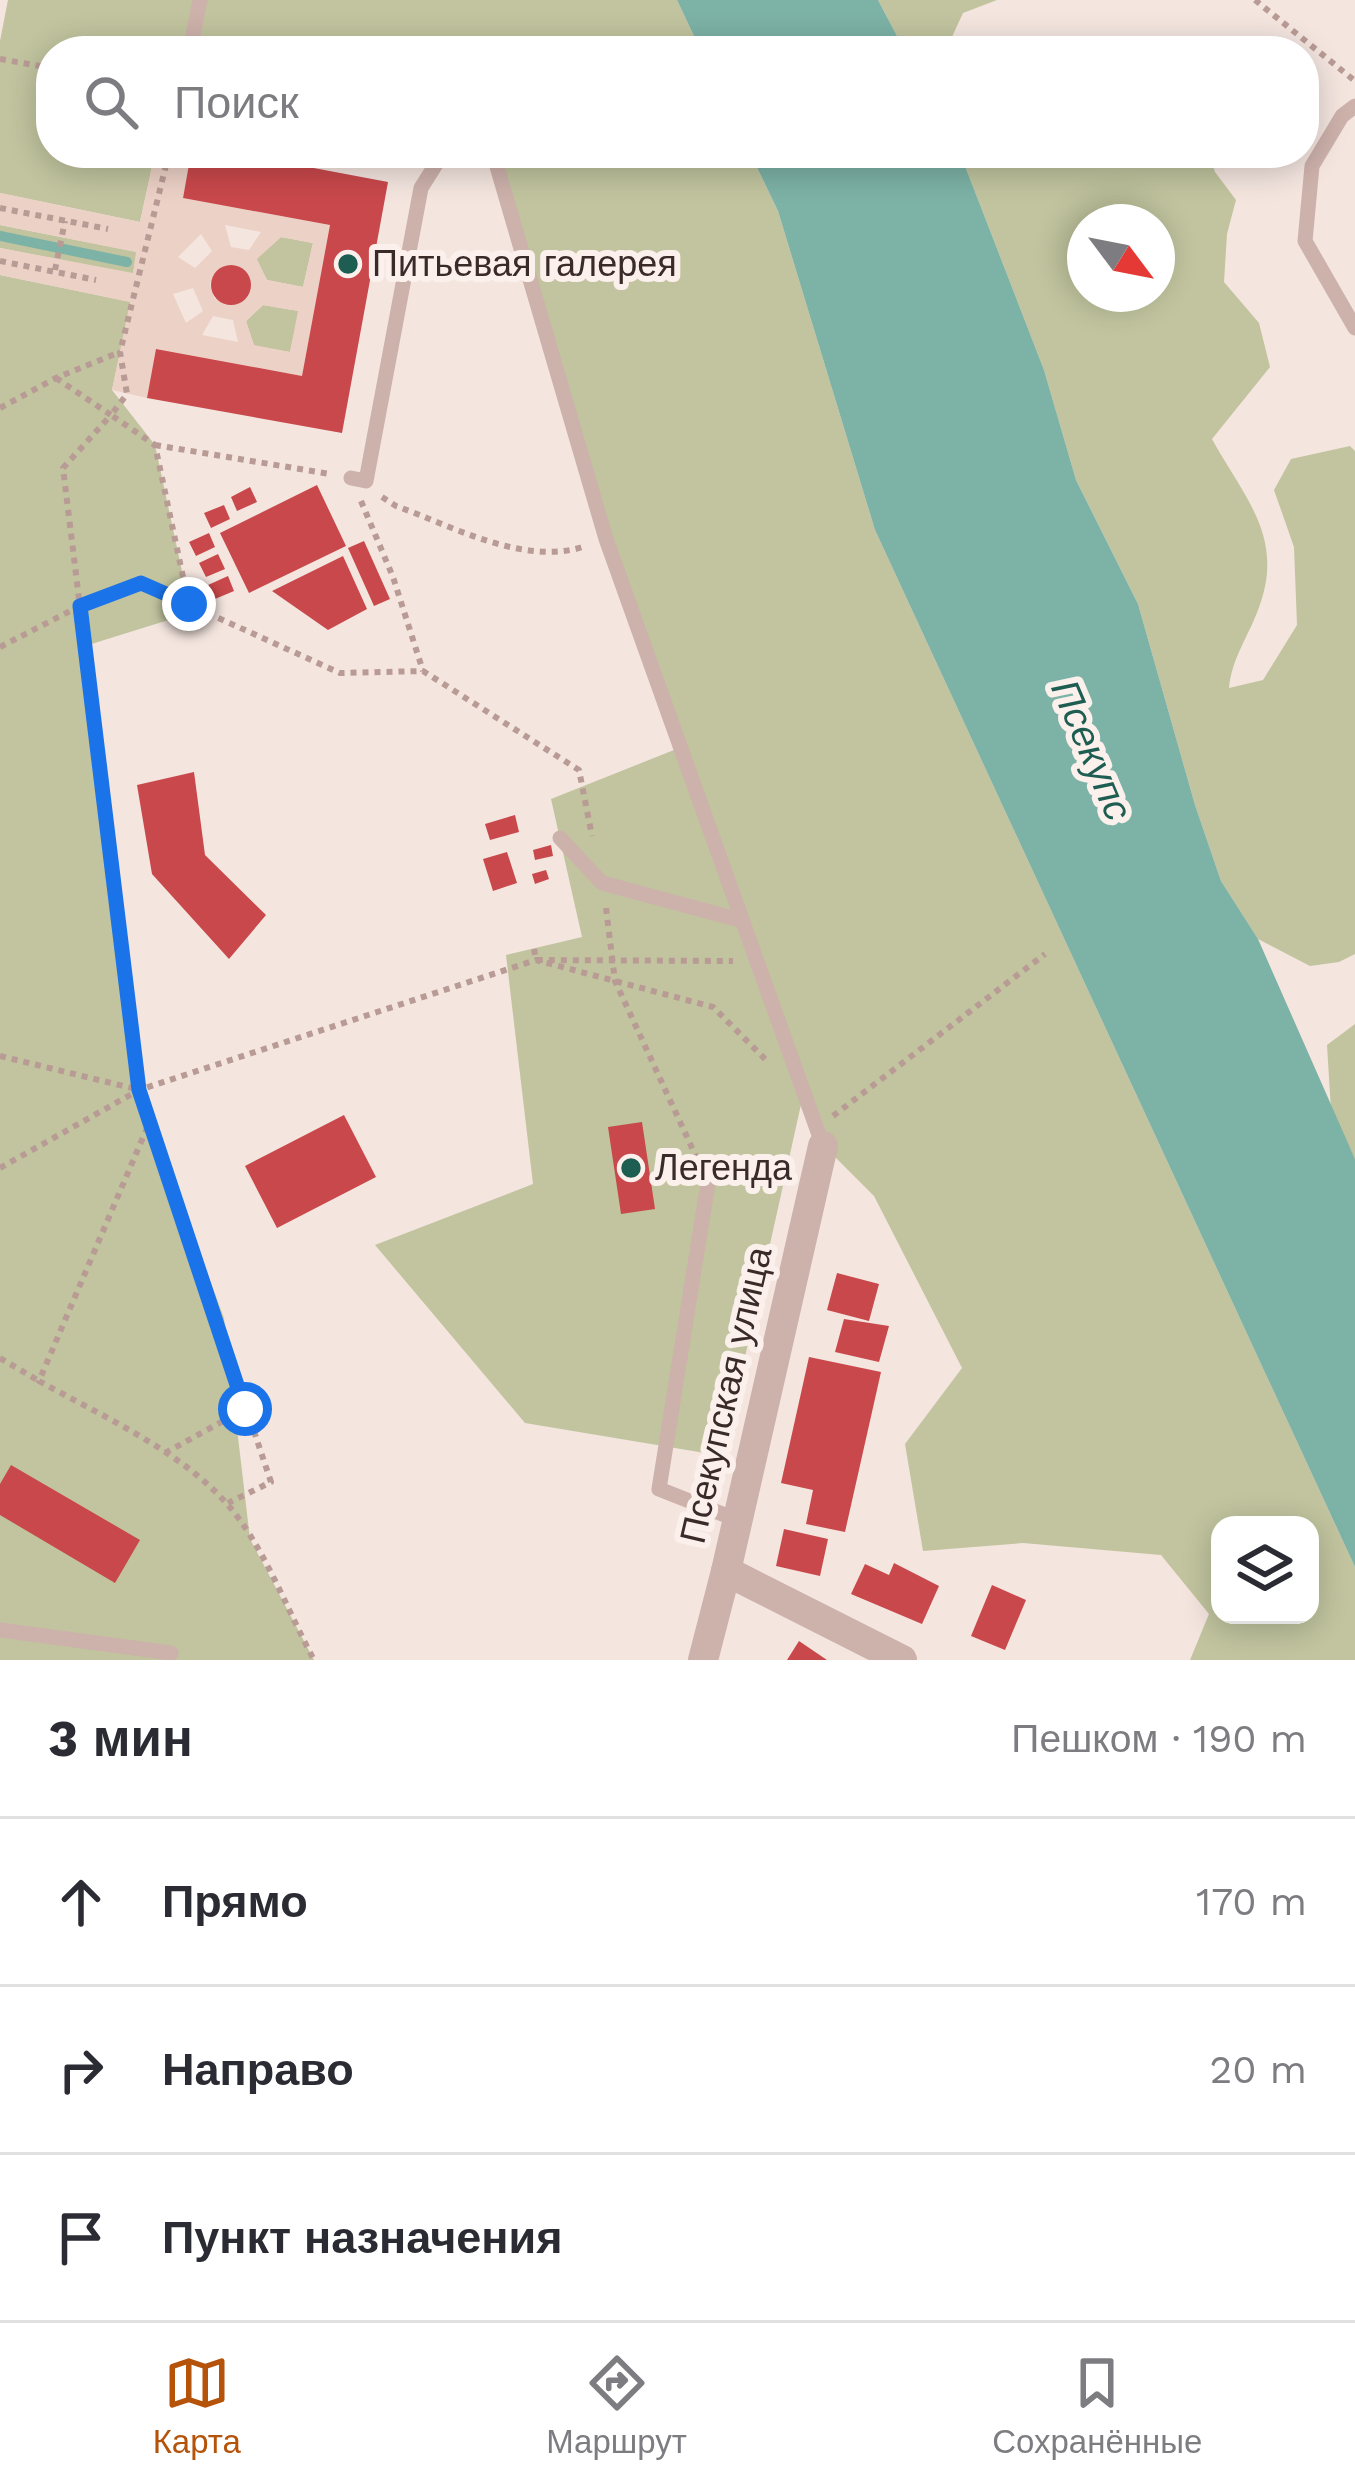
<!DOCTYPE html>
<html lang="ru">
<head>
<meta charset="utf-8">
<style>
  :root { --surface:#fff; --page:#f2f2f3; --text:#2b2b33; --muted:#7c7c81; --line:#e1e1e2; --accent:#b45309 }
  body { margin:0; font-family:"Work Sans",sans-serif; background:var(--page); color:var(--text) }
  .controls { position:absolute; right:36px; bottom:36px; display:grid; overflow:hidden; border-radius:24px; box-shadow:0 6px 30px #0003 }
  .controls button { width:108px; height:108px; display:grid; place-items:center; padding:0; border:0; border-bottom:3px solid var(--line); background:var(--surface); color:var(--text); font:60px sans-serif }
  .compass { position:absolute; left:1067px; top:204px; width:108px; height:108px; border-radius:50%; background:var(--surface); box-shadow:0 6px 30px #0003; rotate:122deg }
  .stop { position:absolute; width:36px; height:36px; margin:-27px; border:9px solid #1a73e8; border-radius:50%; background:#fff }
  .stop.end { background:#1a73e8; border-color:#fff; box-shadow:0 3px 12px #0008 }
  .list { margin:0; padding:0; list-style:none }
  h2 { display:flex; justify-content:space-between; align-items:center; height:156px; margin:0; padding:0 48px; font-size:51px }
  h2 small { font-size:39px; font-weight:400; color:var(--muted) }
  .list li { display:grid; grid-template-columns:78px 1fr auto; gap:36px; align-items:center; box-sizing:border-box; height:168px; padding:0 48px; border-top:3px solid var(--line) }
  .list b { display:block; font-size:45px; white-space:nowrap }
  .list em { font-size:39px; font-style:normal; color:var(--muted) }
  .icon { flex:none; width:66px; height:66px; fill:none; stroke:currentColor; stroke-width:2; stroke-linecap:round; stroke-linejoin:round }
  .map { position:relative; flex:none; width:1355px; height:1660px; overflow:hidden }
  .search { position:absolute; background:var(--surface); box-shadow:0 6px 30px #0003; left:36px; right:36px; top:36px; height:132px; display:flex; align-items:center; gap:30px; box-sizing:border-box; padding:0 42px; border-radius:48px; color:var(--muted); font-size:45px }
  .sheet { height:660px; background:var(--surface) }
  nav { display:flex; justify-content:space-around; align-items:center; box-sizing:border-box; height:168px; border-top:3px solid var(--line); background:var(--surface); font-size:33px; color:var(--muted) }
  nav a { display:grid; justify-items:center; gap:6px }
  nav .on { color:var(--accent) }
  .map>svg:first-child { display:block }
  .green { fill:#c1c49e; fill-rule:evenodd }
  .plaza { fill:#ecd1c6; fill-rule:evenodd }
  .water { fill:#7db2a6 }
  .lines { fill:none; stroke-linecap:round; stroke-linejoin:round }
  .stream { stroke:#7db2a6; stroke-width:10 }
  .building { fill:#c9484b }
  .path { stroke:#b99b95; stroke-width:6; stroke-dasharray:6 6; stroke-linecap:butt }
  .service { stroke:#cdb1ab; stroke-width:15 }
  .minor { stroke:#cdb1ab; stroke-width:30 }
  .tertiary { stroke:#cdb1ab; stroke-width:30 }
  .route { stroke:#1a73e8; stroke-width:15 }
  .poi-dot { fill:#1e5d51; stroke:#fbf0ec; stroke-width:4.5 }
  .labels { text-anchor:middle; dominant-baseline:central; stroke-width:12; stroke-linejoin:round; paint-order:stroke }
  .poi-label { font-size:36px; fill:#3a2b2a; stroke:#fbf0ec; text-anchor:start }
  .street-label { font-size:36px; fill:#3a2b2a; stroke:#fbf0ec }
  .water-label { font-size:39px; font-style:italic; fill:#1e5d51; stroke:#fbf0ec }
</style>
</head>
<body>
<div class="map">
<svg width="1355" height="1660" viewBox="0 0 1355 1660">
  <rect width="100%" height="100%" fill="#f4e5df"/>
  <path class="green" d="M8,0h669l24,51h-650v102h104l-15,69 -140,-29v-152z
    M878,0h119l-34,13 -12,26 12,12h-58z
    M1069,42l53,6 8,3h-105z
    M493,153h257l28,58 97,319 480,1037v93h-165l19,-46 -48,-59 -138,-12 -100,8 -18,-107 57,-76 -88,-172 -43,-43 -29,-53 -79,356 -198,-33 -150,-178 158,-61 -27,-229 76,-18 -31,-138 128,-51 -73,-209zM1220,1525h90v90h-90z
    M960,153h249l6,19 21,28 -9,34 -3,48 35,41 11,44 -58,72c33,60 74,99 46,171 -10,27 -26,48 -29,78l34,-8 34,-55 -3,-78 -20,-57 17,-31 59,-13 5,5v503l-16,8 -29,4 -52,-27 -37,-58 -26,-76 -57,-201 -62,-124 -32,-110zM1085,222h72v72h-72z
    M0,225l137,27 -4,22 -133,-26z
    M281,237l32,6 -10,44 -36,-7 -11,-21z
    M0,275l131,27 -19,88 43,55 36,168 -106,33 54,444 85,228 26,221 64,121h-314z
    M263,305l36,6 -9,41 -36,-6 -8,-25z
    M1355,1024v135l-24,-49 -4,-65z"/>
  <path class="plaza" d="M155,153h36l-8,45 147,27 -28,151 -145,-27 -10,49 -35,-8 18,-88 -130,-27v-27l133,25 3,-21 -136,-27v-32l140,29zM225,225l36,7 -12,18 -18,-3zM201,234l11,17 -17,17 -17,-11zM281,237l32,6 -10,44 -36,-7 -10,-21zM224,266h13l13,15v10l-15,14h-9l-12,-7 -4,-14 3,-9zM193,288l10,23 -17,12 -13,-29zM263,305l35,6 -8,41 -36,-7 -8,-24zM213,316l20,4 5,22 -36,-7z"/>
  <path class="water" d="M677,0h201l27,51h-204z
    M750,153h210l84,217 32,110 62,124 57,201 26,76 37,58 97,220v408l-480,-1037 -97,-319z"/>
  <g class="lines">
    <path class="stream" d="M0,236l127,26"/>
  </g>
  <path class="building" d="M191,153h43l154,29 -46,251 -195,-35 9,-49 146,27 28,-151 -147,-27z
    M211 285a20 20 0 1 1 40 0a20 20 0 1 1-40 0Z
    M317,485l29,61 -97,47 -29,-60z
    M250,487l7,15 -20,9 -6,-14z
    M224,505l6,14 -19,9 -7,-15z
    M209,533l6,14 -19,9 -7,-14z
    M364,541l26,58 -16,7 -26,-58z
    M218,554l7,15 -19,8 -7,-14z
    M343,556l24,53 -39,21 -56,-39z
    M228,576l6,15 -19,8 -7,-14z
    M194,772l11,83 61,60 -37,44 -77,-85 -15,-89z
    M515,815l4,17 -29,8 -5,-16z
    M551,845l2,11 -18,4 -2,-10z
    M507,852l10,31 -24,8 -10,-32z
    M546,870l3,9 -14,5 -3,-10z
    M344,1115l32,62 -99,51 -32,-62z
    M642,1122l13,87 -34,5 -13,-87z
    M837,1273l42,11 -10,37 -42,-11z
    M844,1319l45,7 -10,36 -44,-10z
    M809,1357l72,15 -36,160 -39,-8 7,-34 -32,-7z
    M11,1465l129,75 -25,43 -115,-68v-31z
    M784,1529l44,10 -8,37 -44,-10z
    M894,1563l45,23 -17,38 -71,-30 14,-30 24,11z
    M992,1585l34,15 -21,50 -34,-14z
    M799,1641l28,19h-40z"/>
  <g class="lines">
    <path class="path" d="M1255,0l100,81
      M0,59l51,9
      M169,153l-49,199 7,42 -16,21 44,30 34,160
      M0,208l108,21
      M0,261l96,19
      M55,270l10,-49
      M56,378l55,37 -48,53 76,622 11,31 -111,260c61,34 142,70 188,123 36,40 61,108 87,156
      M0,408l56,-30 64,-26
      M155,445l175,29
      M382,497l14,9c56,20 129,61 190,40
      M361,501l32,76 30,94
      M0,647l80,-41 61,-23 199,90 83,-2 156,99 13,66
      M606,908l9,73 84,182
      M534,949l2,11 197,1
      M0,1056l136,33
      M833,1116l212,-162
      M151,1124l120,358 -43,21
      M0,1168l139,-78 397,-130 177,47 54,54
      M0,1358l39,23
      M165,1453l80,-44"/>
    <path class="service" d="M190,51l10,-51
      M1355,106l-13,10 -30,50 -7,75 50,87
      M493,153l113,386 217,607
      M351,478l15,3 55,-293 22,-35
      M560,838l42,45 138,37
      M708,1183l-49,306 76,30
      M0,1630l171,23"/>
    <path class="minor" d="M823,1146l-97,425 176,89"/>
    <path class="tertiary" d="M703,1660l23,-89"/>
  </g>
  <g class="lines">
    <path class="route" d="M189,604l-48,-21 -61,23 59,484 106,319"/>
  </g>
  <g class="poi-dot">
    <circle cx="348" cy="264" r="12"/>
    <circle cx="631" cy="1168" r="12"/>
  </g>
  <g class="labels">
    <g class="poi-label">
      <text x="372" y="264">Питьевая галерея</text>
      <text x="655" y="1168">Легенда</text>
    </g>
    <g class="street-label">
      <text transform="translate(726 1395) rotate(-77)">Псекупская улица</text>
    </g>
    <g class="water-label">
      <text transform="translate(1092 750) rotate(67)">Псекупс</text>
    </g>
  </g>
</svg>
<div class="controls">
<button><svg class="icon" aria-label="layers" viewBox="0 0 24 24"><path d="M12 4l9 5-9 5-9-5zM3 14l9 5 9-5"/></svg></button>
</div>
<svg class="compass" viewBox="-18 -18 36 36"><path d="M0-13l5 13h-10z" fill="#e53935"/><path d="M0 13l5-13h-10z" fill="#7c7c81"/></svg>
<div class="stop" style="left:245px;top:1409px"></div>
<div class="stop end" style="left:189px;top:604px"></div>
<div class="search"><svg class="icon" aria-label="search" viewBox="0 0 24 24"><circle cx="10" cy="10" r="6"/><path d="M15 15l6 6"/></svg>Поиск</div>
</div>
<section class="sheet">
<h2>3 мин<small>Пешком · 190 m</small></h2>
<ul class="list">
<li><svg class="icon" aria-label="ahead" viewBox="0 0 24 24"><path d="M12 20V5M6 11l6-6 6 6"/></svg><div><b>Прямо</b></div><em>170 m</em></li>
<li><svg class="icon" aria-label="right" viewBox="0 0 24 24"><path d="M7 20v-9h11M14 6l5 5-5 5"/></svg><div><b>Направо</b></div><em>20 m</em></li>
<li><svg class="icon" aria-label="arrive" viewBox="0 0 24 24"><path d="M6 21V4h12l-3 4 3 4H6"/></svg><div><b>Пункт назначения</b></div></li>
</ul>
</section>
<nav>
<a class="on"><svg class="icon" aria-label="map" viewBox="0 0 24 24"><path d="M3 6l6-2 6 2 6-2v14l-6 2-6-2-6 2zM9 4v14M15 6v14"/></svg>Карта</a>
<a><svg class="icon" aria-label="directions" viewBox="0 0 24 24"><path d="M12 3l9 9-9 9-9-9zM9 14v-3h6M13 9l2 2-2 2"/></svg>Маршрут</a>
<a><svg class="icon" aria-label="saved" viewBox="0 0 24 24"><path d="M7 4h10v16l-5-4-5 4z"/></svg>Сохранённые</a>
</nav>
</body>
</html>
